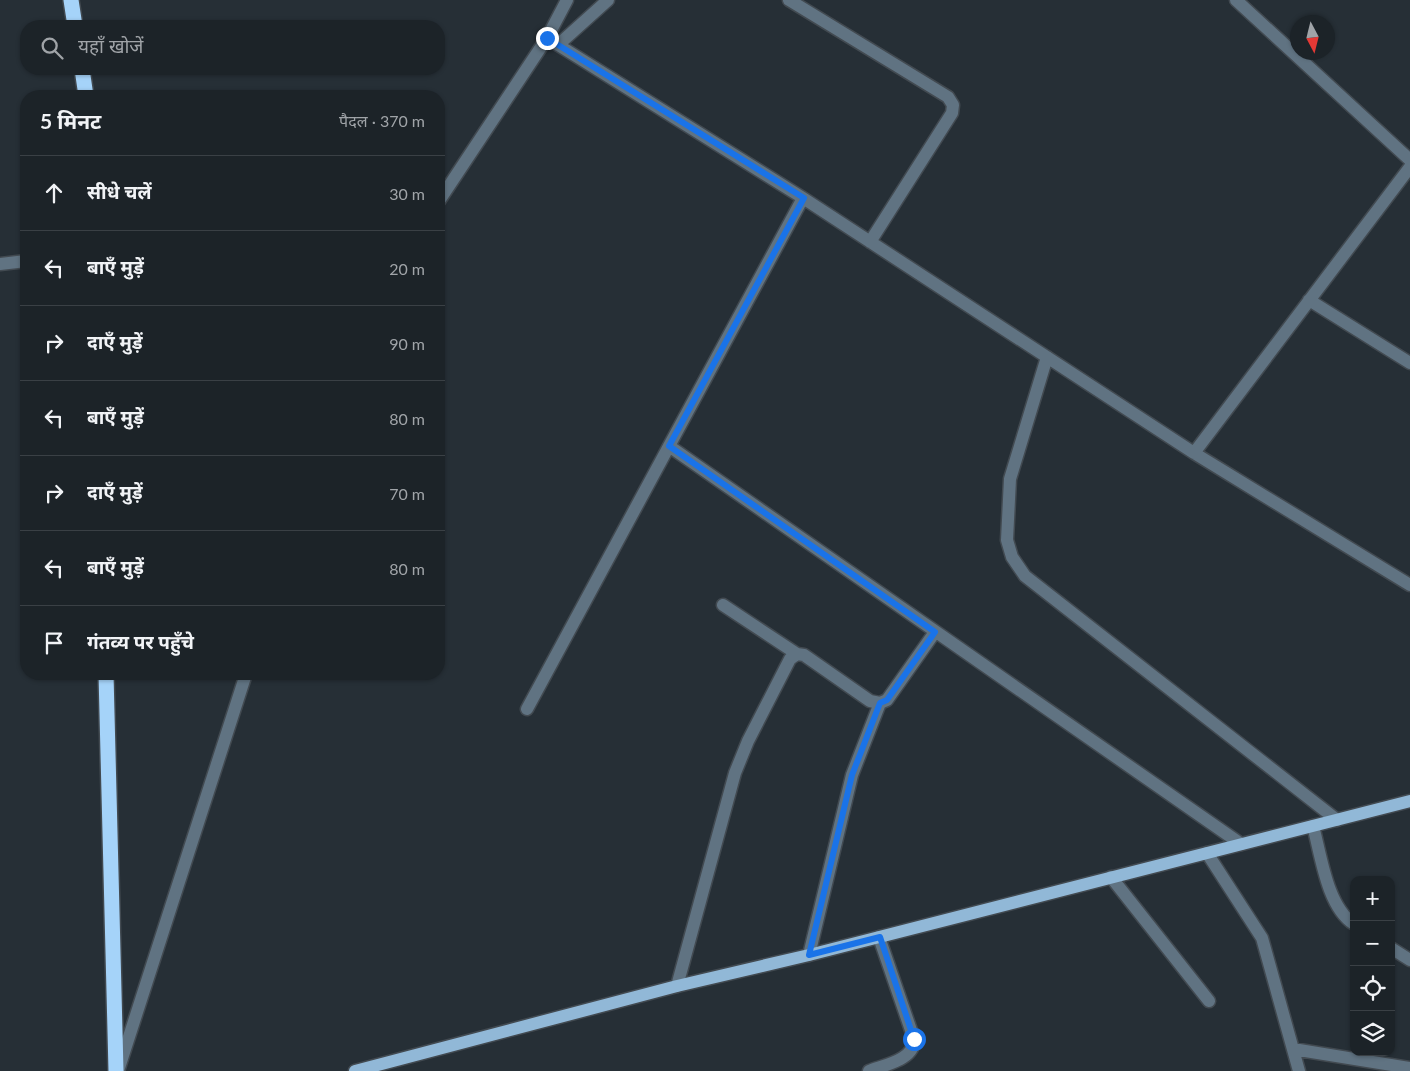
<!DOCTYPE html>
<html lang="hi">
<head>
<meta charset="utf-8">
<style>
  :root { --surface:#1c2328; --page:#292f34; --text:#f1f3f6; --muted:#a0a4a8; --line:#3a4045 }
  body { margin:0; font-family:Lato,"Noto Sans Devanagari",sans-serif; background:var(--page); color:var(--text) }
  .controls { position:absolute; right:15px; bottom:15px; display:grid; overflow:hidden; border-radius:10px; box-shadow:0 1px 4px #0004 }
  .controls button { width:45px; height:45px; display:grid; place-items:center; padding:0; border:0; border-bottom:1px solid var(--line); background:var(--surface); color:var(--text); font:25px sans-serif }
  .compass { position:absolute; left:1290px; top:15px; width:45px; height:45px; border-radius:50%; background:var(--surface); box-shadow:0 1px 4px #0004; rotate:173deg }
  .stop { position:absolute; width:15px; height:15px; margin:-11px; border:4px solid #1a73e8; border-radius:50%; background:#fff }
  .stop.end { background:#1a73e8; border-color:#fff; box-shadow:0 1px 5px #0008 }
  .list { margin:0; padding:0; list-style:none }
  h2 { display:flex; justify-content:space-between; align-items:center; height:65px; margin:0; padding:0 20px; font-size:21px }
  h2 small { font-size:16px; font-weight:400; color:var(--muted) }
  .list li { display:grid; grid-template-columns:32px 1fr auto; gap:15px; align-items:center; box-sizing:border-box; height:75px; padding:0 20px; border-top:1px solid var(--line) }
  .list b { display:block; font-size:19px; white-space:nowrap }
  .list em { font-size:16px; font-style:normal; color:var(--muted) }
  .icon { flex:none; width:28px; height:28px; fill:none; stroke:currentColor; stroke-width:2; stroke-linecap:round; stroke-linejoin:round }
  .map { position:relative; flex:none; width:1410px; height:1071px; overflow:hidden }
  .search { position:absolute; background:var(--surface); box-shadow:0 1px 4px #0004; left:20px; top:20px; width:425px; height:55px; display:flex; align-items:center; gap:12px; box-sizing:border-box; padding:0 18px; border-radius:20px; color:var(--muted); font-size:19px }
  .panel { position:absolute; background:var(--surface); box-shadow:0 1px 4px #0004; left:20px; top:90px; width:425px; height:590px; border-radius:20px }
  .map>svg:first-child { display:block }
  .lines { fill:none; stroke-linecap:round; stroke-linejoin:round }
  .minor-casing { stroke:#424a51; stroke-width:15 }
  .major-casing { stroke:#424a51; stroke-width:15 }
  .highway-casing { stroke:#424a51; stroke-width:18 }
  .minor { stroke:#607382; stroke-width:12 }
  .major { stroke:#91b8d7; stroke-width:12 }
  .highway { stroke:#a5d3f9; stroke-width:15 }
  .route { stroke:#1a73e8; stroke-width:6 }
</style>
</head>
<body>
<div class="map">
<svg width="1410" height="1071" viewBox="0 0 1410 1071">
  <rect width="100%" height="100%" fill="#262f36"/>
  <g class="lines">
    <defs>
      <path id="minor" d="M789,0l159,97 5,8 -1,8 -82,129
        M1236,0l174,160
        M547,38l256,160 391,255 216,132
        M558,45l50,-45
        M439,201l108,-163 20,-38
        M0,264l26,-3
        M1309,300l101,63
        M1047,357l-37,122 -3,61 5,17 13,19 312,244
        M669,446l572,398
        M1194,453l216,-286
        M723,605l74,49
        M527,709l276,-511
        M1313,826c8,29 14,81 41,98
        M1207,853l55,85 37,133
        M1111,877l98,124
        M1391,948l19,12
        M809,955l43,-180 28,-72
        M677,986l58,-213 13,-32 42,-82 7,-5 7,1 66,46 10,2 7,-3 48,-68
        M1293,1049l117,19
        M118,1071l128,-397
        M869,1071c15,-6 46,-11 45,-32l-35,-102"/>
      <path id="major" d="M355,1071l322,-85 132,-31 601,-154"/>
      <path id="highway" d="M71,0l4,26
        M82,69l4,27
        M106,674l10,397"/>
    </defs>
    <use href="#minor" class="minor-casing"/>
    <use href="#major" class="major-casing"/>
    <use href="#highway" class="highway-casing"/>
    <use href="#minor" class="minor"/>
    <use href="#major" class="major"/>
    <use href="#highway" class="highway"/>
  </g>
  <g class="lines">
    <path class="route" d="M547,38l257,160 -135,248 266,186 -48,68 -7,3 -28,72 -43,180 71,-18 34,102"/>
  </g>
</svg>
<div class="controls">
<button>+</button>
<button>−</button>
<button><svg class="icon" aria-label="locate" viewBox="0 0 24 24"><circle cx="12" cy="12" r="6"/><path d="M12 2v4M12 18v4M2 12h4M18 12h4"/></svg></button>
<button><svg class="icon" aria-label="layers" viewBox="0 0 24 24"><path d="M12 4l9 5-9 5-9-5zM3 14l9 5 9-5"/></svg></button>
</div>
<svg class="compass" viewBox="-18 -18 36 36"><path d="M0-13l5 13h-10z" fill="#e53935"/><path d="M0 13l5-13h-10z" fill="#a0a4a8"/></svg>
<div class="stop" style="left:914px;top:1039px"></div>
<div class="stop end" style="left:547px;top:38px"></div>
<div class="search"><svg class="icon" aria-label="search" viewBox="0 0 24 24"><circle cx="10" cy="10" r="6"/><path d="M15 15l6 6"/></svg>यहाँ खोजें</div>
<section class="panel">
<h2>5 मिनट<small>पैदल · 370 m</small></h2>
<ul class="list">
<li><svg class="icon" aria-label="ahead" viewBox="0 0 24 24"><path d="M12 20V5M6 11l6-6 6 6"/></svg><div><b>सीधे चलें</b></div><em>30 m</em></li>
<li><svg class="icon" aria-label="left" viewBox="0 0 24 24"><path d="M17 20v-9H6M10 6l-5 5 5 5"/></svg><div><b>बाएँ मुड़ें</b></div><em>20 m</em></li>
<li><svg class="icon" aria-label="right" viewBox="0 0 24 24"><path d="M7 20v-9h11M14 6l5 5-5 5"/></svg><div><b>दाएँ मुड़ें</b></div><em>90 m</em></li>
<li><svg class="icon" aria-label="left" viewBox="0 0 24 24"><path d="M17 20v-9H6M10 6l-5 5 5 5"/></svg><div><b>बाएँ मुड़ें</b></div><em>80 m</em></li>
<li><svg class="icon" aria-label="right" viewBox="0 0 24 24"><path d="M7 20v-9h11M14 6l5 5-5 5"/></svg><div><b>दाएँ मुड़ें</b></div><em>70 m</em></li>
<li><svg class="icon" aria-label="left" viewBox="0 0 24 24"><path d="M17 20v-9H6M10 6l-5 5 5 5"/></svg><div><b>बाएँ मुड़ें</b></div><em>80 m</em></li>
<li><svg class="icon" aria-label="arrive" viewBox="0 0 24 24"><path d="M6 21V4h12l-3 4 3 4H6"/></svg><div><b>गंतव्य पर पहुँचे</b></div></li>
</ul>
</section>
</div>
</body>
</html>
